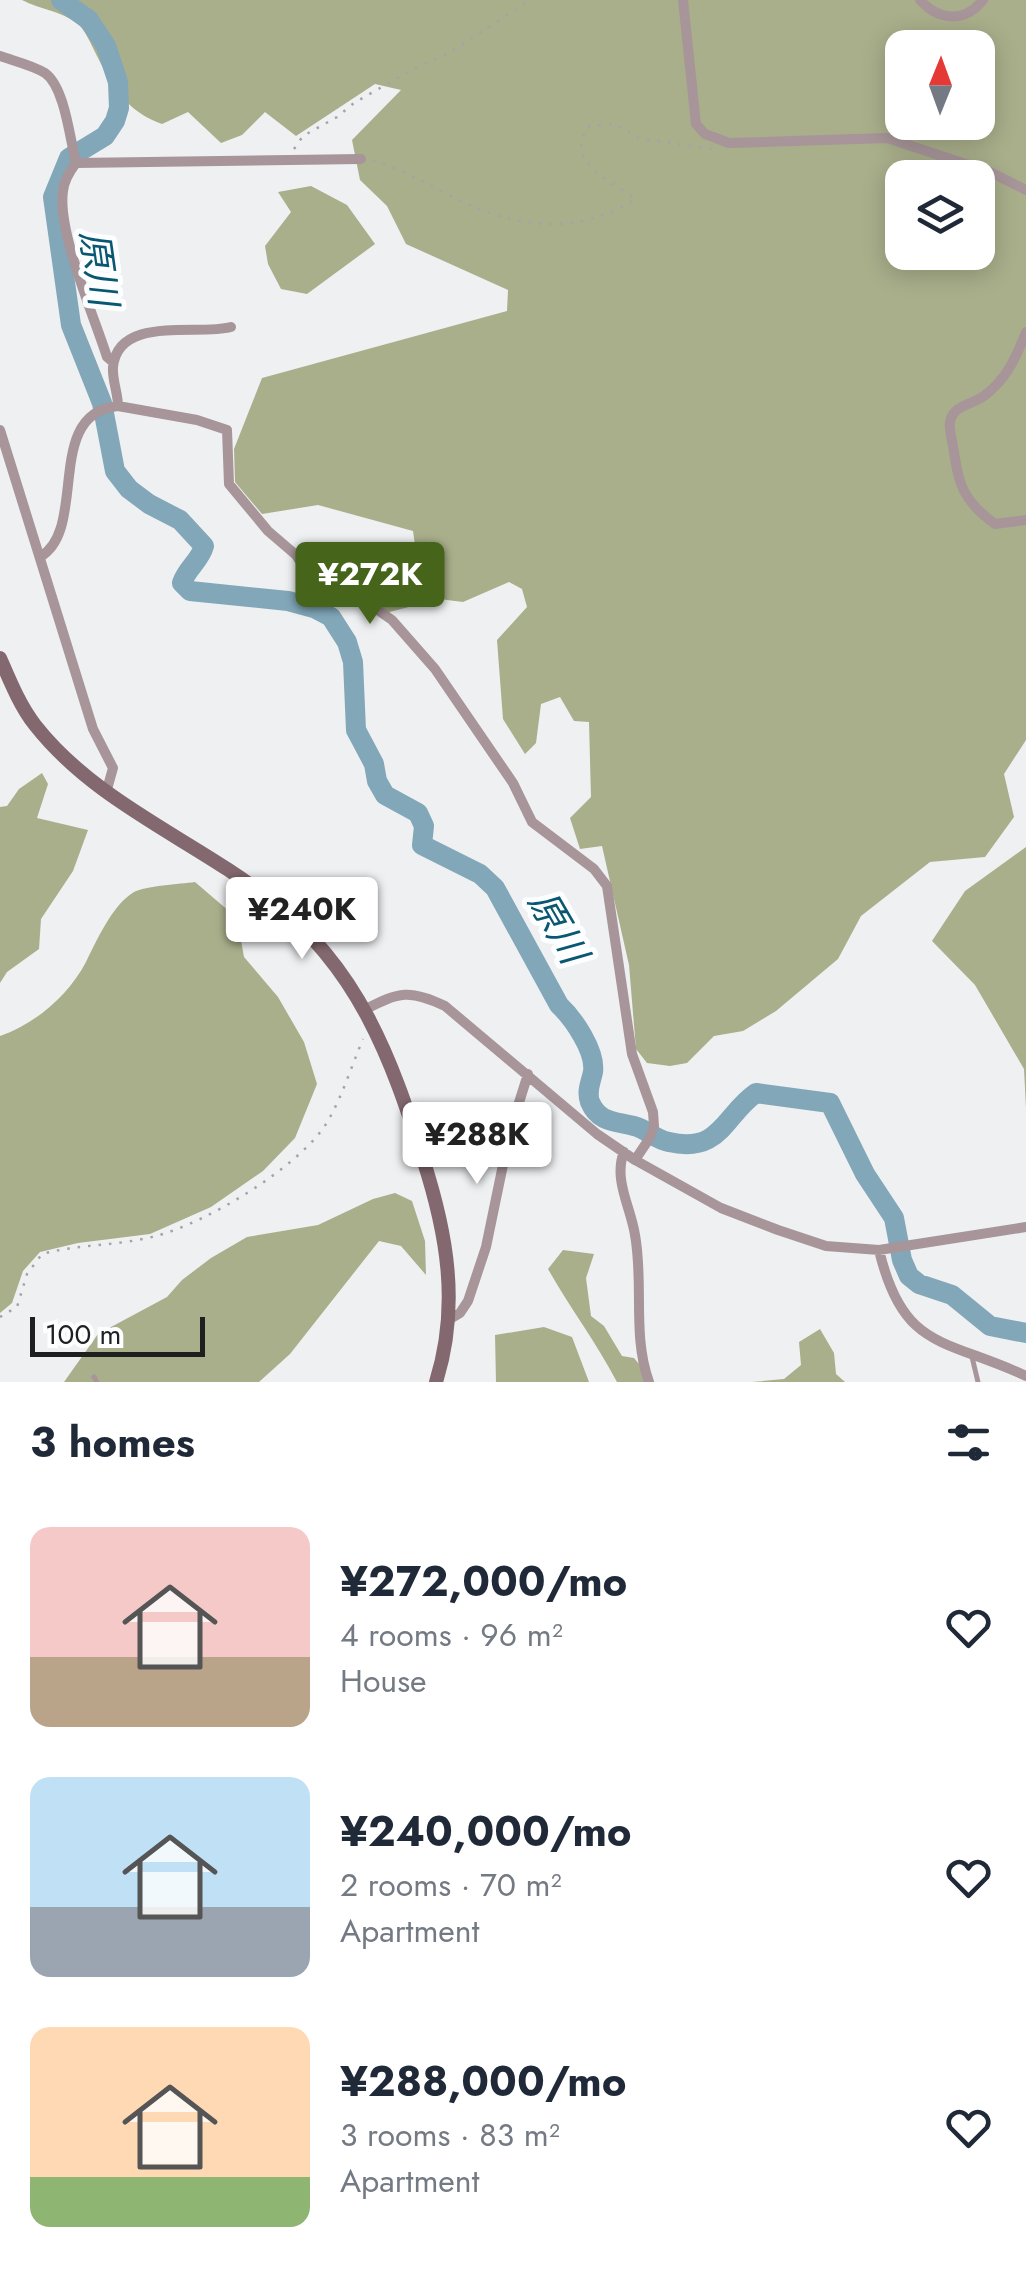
<!DOCTYPE html>
<html lang="en">
<head>
<meta charset="utf-8">
<style>
  body { margin:0; font-family:Jost,"Noto Sans JP",sans-serif; background:#f6f6f7; color:#1f2937; height:100vh; display:flex; flex-direction:column; font-size:38px; white-space:nowrap }
  * { box-sizing:border-box; margin:0 }
  p { font-size:32px; color:#747a83 }
  .icon { flex:none; width:55px; height:55px; fill:none; stroke:currentColor; stroke-width:2; stroke-linecap:round; stroke-linejoin:round }
  .map { position:relative; height:1382px; overflow:hidden }
  .details { display:flex; flex-direction:column; background:#fff; flex:1 }
  .details>* { flex:none }
  .needle { width:65px; rotate:1deg }
  .fabs { position:absolute; left:885px; top:30px; display:grid; gap:20px }
  .fabs a { display:grid; place-items:center; width:110px; height:110px; border-radius:20px; background:#fff; box-shadow:0 5px 25px #0003; font-size:50px }
  .scale { position:absolute; left:30px; bottom:25px; width:175px; box-sizing:border-box; padding-left:10px; border:5px solid #1f1f20; border-top:0; font-size:28px; line-height:35px; white-space:nowrap; color:#1f1f20; -webkit-text-stroke:8px #fdfeff; paint-order:stroke }
  .price { position:absolute; translate:-50% -85px; padding:0 22px; border-radius:10px; background:#fff; color:#222; font-size:32px; line-height:65px; filter:drop-shadow(0 2px 5px #0008) }
  .price::after { content:''; position:absolute; left:50%; top:60px; width:30px; height:22px; margin-left:-15px; background:inherit; clip-path:polygon(0 0,100% 0,50% 100%) }
  .price.current { background:#46651a; color:#fff }
  ul { padding:0; list-style:none }
  li { display:flex; align-items:center; gap:30px; height:250px; padding:0 30px }
  li span { display:grid; place-items:center; flex:none; width:280px; height:200px; border-radius:20px; color:#555 }
  li>.icon { margin-inline-start:auto }
  span .icon { width:120px; height:120px; fill:#fffc; stroke-width:1 }
  li b { font-size:42px }
  h2 { display:flex; justify-content:space-between; align-items:center; height:120px; padding:0 30px; font-size:42px }
  .map>svg:first-child { display:block }
  .forest { fill:#a9af8b; fill-rule:evenodd }
  .lines { fill:none; stroke-linecap:round; stroke-linejoin:round }
  .river { stroke:#81a7b9; stroke-width:20 }
  .path { stroke:#a4a4a6; stroke-width:2.5; stroke-dasharray:2.5 8; stroke-linecap:butt }
  .lane { stroke:#a79599; stroke-width:5 }
  .street { stroke:#a79599; stroke-width:10 }
  .secondary { stroke:#83696f; stroke-width:14 }
  .labels { text-anchor:middle; stroke-width:10; stroke-linejoin:round; paint-order:stroke }
  .water-label { font-size:38px; font-style:italic; fill:#095770; stroke:#fdfeff }
</style>
</head>
<body>
<div class="map">
<svg width="1026" height="1382" viewBox="0 0 1026 1382">
  <rect width="100%" height="100%" fill="#eff0f2"/>
  <path class="forest" d="M22,0H1026V740L1004,774L1014,817L985,857L930,862L861,916L838,959L776,1011L743,1031L714,1036L687,1063L670,1066L647,1063L636,1049L629,965L602,846L580,849L570,818L591,797L589,722L574,721L560,697L541,704L536,743L525,754L503,719L497,640L527,607L522,589L509,582L463,602L439,599L382,614L361,590L416,552L413,531L318,505L262,514L235,482L234,449L262,378L507,311L508,290L406,244L387,206L360,180L352,140L401,90L375,84L296,136L265,112L242,135L221,143L188,112L162,124C127,112 111,85 95,52C91,44 86,32 79,25C65,12 39,9 22,0ZM902,48H978V122H902ZM902,178H978V252H902Z
    M311,186L347,205L375,244L307,294L281,289L268,264L265,246L291,212L278,192Z
    M42,773L48,784L37,818L88,830L73,871L41,919L39,949L7,972L0,983V807L7,806L19,789Z
    M1026,847V1108L1024,1069L975,985L932,941L965,891Z
    M195,882L237,918L244,957L278,997L304,1042L317,1084L295,1138L263,1171L211,1207L150,1234L78,1243L40,1252L23,1271L12,1303L0,1313V1036C35,1024 68,996 86,962C96,942 112,905 134,892C145,886 180,884 195,882Z
    M395,1193L412,1201L425,1241L426,1275L401,1246L379,1241L290,1354L259,1382H64L98,1334L167,1297L182,1280L211,1258L247,1237L318,1225L373,1199Z
    M563,1250L594,1254L586,1278L591,1316L604,1326L622,1356L634,1358L654,1382H617C596,1342 570,1308 548,1269Z
    M544,1327L572,1337L589,1382H496L495,1335Z
    M820,1329L834,1353L836,1374L845,1382H752L784,1379L801,1365L799,1342Z"/>
  <g class="lines">
    <path class="river" d="M61,0L89,20L106,46L118,82L119,108L115,121L105,136L69,158L53,197L71,325L102,403L115,471L129,489L149,504L180,520L204,546C200,561 187,568 182,583L190,591L288,601L314,608L331,617L347,642L353,662L356,730L374,764L377,781L385,795L418,813L424,826L422,845L480,874L495,888L559,1005C573,1018 596,1051 593,1072C591,1082 586,1091 590,1102C599,1123 615,1121 634,1126C647,1129 656,1140 669,1142C721,1154 724,1115 756,1093L830,1103L865,1174L894,1218L902,1260L909,1276L919,1284L952,1295L990,1326L1026,1333"/>
    <path class="path" d="M294,149L303,136L337,117L354,103L415,68L447,54L530,0
      M373,161C407,170 440,192 472,206C526,230 586,232 635,199C610,179 561,161 590,126L615,124L639,138L712,149
      M0,1317L17,1307L27,1274L42,1254C79,1244 118,1246 156,1236C206,1223 298,1168 326,1124C342,1098 351,1067 363,1039"/>
    <path class="lane" d="M972,1357L978,1382
      M94,1377L97,1382"/>
    <path class="street" d="M683,0L696,124L705,134L729,143L887,138L990,172L1026,190
      M920,0C939,21 965,23 983,0
      M0,56C14,61 32,65 45,73C65,87 70,140 76,163C70,171 64,180 63,191C57,231 94,316 107,357L113,362
      M76,163L361,159
      M231,327C197,336 118,315 113,367C112,380 118,393 118,406L197,420L227,430L229,484L268,531L296,555L306,570L359,597L392,620L435,669L513,783L532,822L594,869L607,886L632,1054L653,1112L654,1126L649,1139L635,1160
      M1026,332C1017,356 1006,380 984,396C976,402 964,404 957,410C945,420 951,433 953,446C959,485 962,500 995,524L1026,520
      M0,430L93,729L113,768L106,793
      M40,557C89,529 43,413 118,406
      M366,1009C399,992 410,989 445,1006L597,1134L635,1160L721,1208L778,1230L826,1246L879,1250L1026,1227
      M624,1152C613,1179 631,1208 635,1235C644,1284 632,1335 649,1382
      M879,1250C903,1351 945,1338 1026,1376
      M450,1319L460,1313L468,1301L486,1247L510,1131L528,1074"/>
    <path class="secondary" d="M0,658C10,681 20,706 35,725C97,804 195,840 272,901C358,968 392,1059 423,1159C447,1233 460,1306 436,1382"/>
  </g>
  <g class="labels">
    <g class="water-label">
      <text transform="translate(99 268) rotate(82)" y="13">原川</text>
      <text transform="translate(558 927) rotate(60)" y="13">原川</text>
    </g>
  </g>
</svg>
<div class="fabs">
<a><svg class="needle" viewBox="-14 -14 28 28"><path d="M0-13l5 13h-10z" fill="#e53935"/><path d="M0 13l5-13h-10z" fill="#747a83"/></svg></a>
<a><svg class="icon" aria-label="layers" viewBox="0 0 24 24"><path d="M12 4l9 5-9 5-9-5zM3 14l9 5 9-5"/></svg></a>
</div>
<div class="scale">100 m</div>
<b class="price current" style="left:370px;top:627px">¥272K</b>
<b class="price" style="left:302px;top:962px">¥240K</b>
<b class="price" style="left:477px;top:1187px">¥288K</b>
</div>
<section class="details">
<h2>3 homes<svg class="icon" aria-label="filters" viewBox="0 0 24 24"><path d="M4 7h16M4 17h16"/><circle cx="9" cy="7" r="2"/><circle cx="15" cy="17" r="2"/></svg></h2>
<ul>
<li><span style="background:linear-gradient(#f6c9c9 65%,#b9a48a 0)"><svg class="icon" aria-label="home" viewBox="0 0 24 24"><path d="M3 11l9-7 9 7M6 9v11h12V9"/></svg></span><div><b>¥272,000/mo</b><p>4 rooms · 96 m²</p><p>House</p></div><svg class="icon" aria-label="heart" viewBox="0 0 24 24"><path d="M12 20l-8-8c-3-5 5-10 8-4 3-6 11-1 8 4z"/></svg></li>
<li><span style="background:linear-gradient(#bfe0f5 65%,#9aa5b1 0)"><svg class="icon" aria-label="home" viewBox="0 0 24 24"><path d="M3 11l9-7 9 7M6 9v11h12V9"/></svg></span><div><b>¥240,000/mo</b><p>2 rooms · 70 m²</p><p>Apartment</p></div><svg class="icon" aria-label="heart" viewBox="0 0 24 24"><path d="M12 20l-8-8c-3-5 5-10 8-4 3-6 11-1 8 4z"/></svg></li>
<li><span style="background:linear-gradient(#ffd9b3 75%,#8fb573 0)"><svg class="icon" aria-label="home" viewBox="0 0 24 24"><path d="M3 11l9-7 9 7M6 9v11h12V9"/></svg></span><div><b>¥288,000/mo</b><p>3 rooms · 83 m²</p><p>Apartment</p></div><svg class="icon" aria-label="heart" viewBox="0 0 24 24"><path d="M12 20l-8-8c-3-5 5-10 8-4 3-6 11-1 8 4z"/></svg></li>
</ul>
</section>
</body>
</html>
